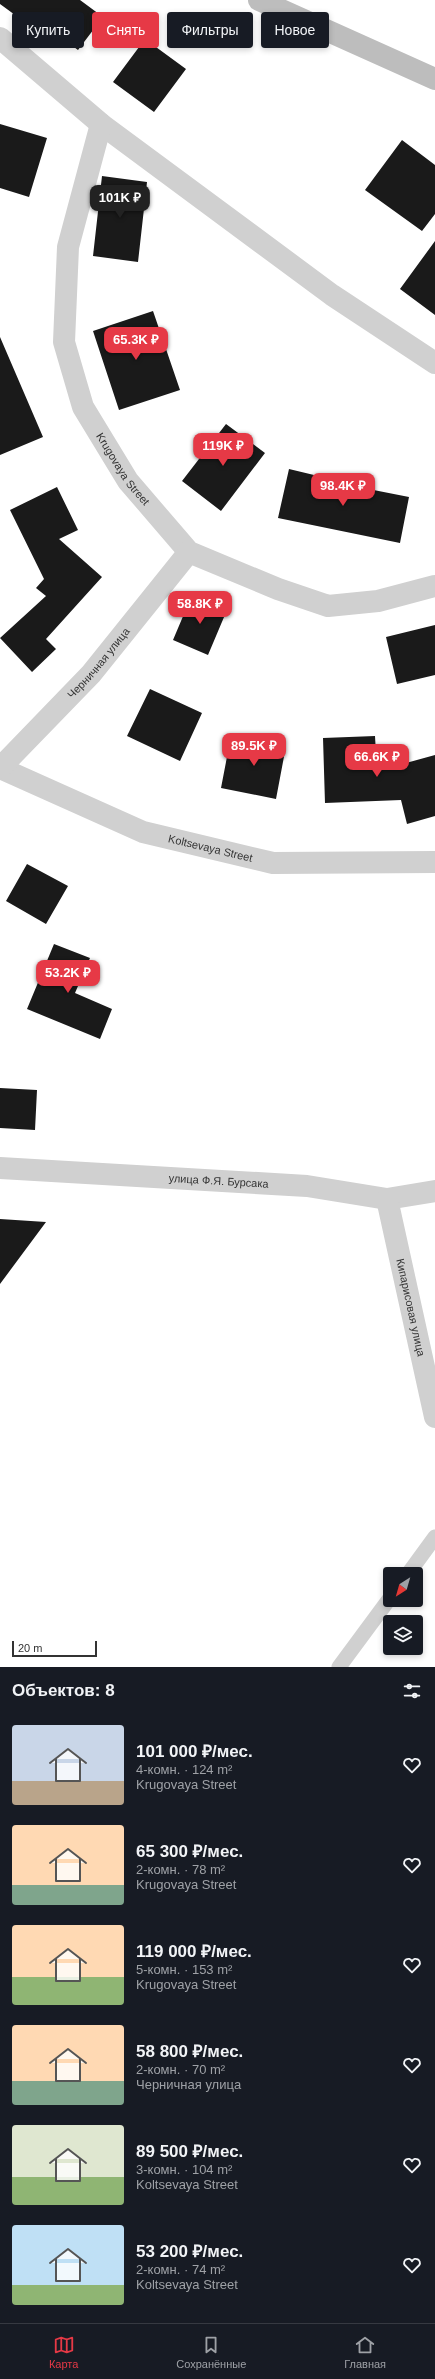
<!DOCTYPE html>
<html lang="ru">
<head>
<meta charset="utf-8">
<style>
  body { margin:0; font-family:Helvetica,sans-serif; background:#242831; color:#f1f3f6; height:100vh; display:flex; flex-direction:column; font-size:15px; white-space:nowrap }
  * { box-sizing:border-box; margin:0 }
  p { font-size:13px; color:#9ea1a6 }
  .icon { flex:none; width:22px; height:22px; fill:none; stroke:currentColor; stroke-width:2; stroke-linecap:round; stroke-linejoin:round }
  .map { position:relative; height:1667px; overflow:hidden }
  .drawer { display:flex; flex-direction:column; background:#171b24; flex:1 }
  .drawer>* { flex:none }
  .top-card { position:absolute; left:12px; top:12px; width:411px; height:36px; display:flex; gap:8px }
  .needle { width:26px; rotate:217deg }
  .controls { position:absolute; left:383px; top:1567px; display:grid; gap:8px }
  .controls a { display:grid; place-items:center; width:40px; height:40px; border-radius:4px; background:#171b24; box-shadow:0 2px 6px #0003; font-size:20px }
  .scale { position:absolute; left:12px; bottom:10px; width:85px; box-sizing:border-box; padding-left:4px; border:2px solid #333; border-top:0; font-size:11px; line-height:14px; white-space:nowrap; color:#333; -webkit-text-stroke:3px #fff; paint-order:stroke }
  .price { position:absolute; translate:-50% -34px; padding:0 9px; border-radius:8px; background:#e63946; color:#fff; font-size:13px; line-height:26px; filter:drop-shadow(0 1px 2px #0008) }
  .price::after { content:''; position:absolute; left:50%; top:24px; width:12px; height:9px; margin-left:-6px; background:inherit; clip-path:polygon(0 0,100% 0,50% 100%) }
  .price.active { background:#222; color:#fff }
  ul { padding:0; list-style:none }
  li { display:flex; align-items:center; gap:12px; height:100px; padding:0 12px }
  li span { display:grid; place-items:center; flex:none; width:112px; height:80px; border-radius:4px; color:#555 }
  li>.icon { margin-inline-start:auto }
  span .icon { width:48px; height:48px; fill:#fffc; stroke-width:1 }
  li b { font-size:17px }
  h2 { display:flex; justify-content:space-between; align-items:center; height:48px; padding:0 12px; font-size:17px }
  .tag { padding:0 14px; border-radius:4px; background:#171b24; box-shadow:0 2px 6px #0003; font-size:14px; line-height:36px }
  .tag.active { background:#e63946; color:#fff }
  .menu { display:flex; justify-content:space-around; align-items:center; height:56px; border-top:1px solid #363941; background:#171b24; font-size:11px; color:#9ea1a6 }
  .menu a { display:grid; justify-items:center; gap:2px }
  .menu .active { color:#e63946 }
  .map>svg:first-child { display:block }
  .building { fill:#1a1a1a }
  .lines { fill:none; stroke-linecap:round; stroke-linejoin:round }
  .lane { stroke:#d0d0d0; stroke-width:15 }
  .street { stroke:#d0d0d0; stroke-width:22 }
  .secondary { stroke:#bdbdbd; stroke-width:22 }
  .labels { text-anchor:middle; stroke-width:4; stroke-linejoin:round; paint-order:stroke }
  .street-label { font-size:11px; fill:#333; stroke:#fff }
</style>
</head>
<body>
<div class="map">
<svg width="435" height="1667" viewBox="0 0 435 1667">
  <rect width="100%" height="100%" fill="#fff"/>
  <path class="building" d="M0,0H80L103,17L78,50L43,24L37,31L0,4Z
    M145,39L186,69L154,112L113,82Z
    M0,124L47,138L29,197L0,188Z
    M402,140L435,165V214L422,231L365,190Z
    M102,176L147,182L138,262L93,256Z
    M435,241V315L400,289Z
    M153,311L180,390L119,410L93,331Z
    M0,337L43,437L0,455Z
    M226,424L265,453L221,511L182,481Z
    M289,469L339,481L338,483L409,497L400,543L278,518Z
    M57,487L78,530L59,539L102,577L46,639L56,649L32,672L0,638L46,596L36,588L44,579L10,510Z
    M192,595L227,610L208,655L173,640Z
    M435,625V675L397,684L386,637Z
    M150,689L202,713L180,761L127,736Z
    M231,736L286,746L276,799L221,788Z
    M375,736L377,771L435,755V816L407,824L401,800L325,803L323,738Z
    M27,864L68,886L46,924L6,901Z
    M54,944L90,958L75,993L112,1009L100,1039L27,1009Z
    M0,1088L37,1090L35,1130L0,1128Z
    M0,1219L46,1222L0,1284Z"/>
  <g class="lines">
    <path class="lane" d="M408,1574L435,1537
      M339,1667L390,1598"/>
    <g class="street">
      <path d="M0,38L101,124L332,295L435,363"/>
      <path id="s1" d="M101,124L68,247L64,342L83,407L128,481L189,552L278,589L328,606L378,601L435,586"/>
      <path id="s2" d="M0,768L143,832L273,863L435,862"/>
      <path id="s3" d="M0,768L91,674L189,552"/>
      <path id="s4" d="M0,1168L307,1186L387,1199L435,1191"/>
      <path id="s5" d="M387,1199L435,1417"/>
    </g>
    <path class="secondary" d="M259,0L435,79"/>
  </g>
  <g class="labels">
    <g class="street-label">
      <text dy="4" stroke="none"><textPath href="#s1" startOffset="364">Krugovaya Street</textPath></text>
      <text dy="4" stroke="none"><textPath href="#s3" startOffset="144">Черничная улица</textPath></text>
      <text dy="4" stroke="none"><textPath href="#s2" startOffset="226">Koltsevaya Street</textPath></text>
      <text dy="4" stroke="none"><textPath href="#s4" startOffset="219">улица Ф.Я. Бурсака</textPath></text>
      <text dy="4" stroke="none"><textPath href="#s5" startOffset="111">Кипарисовая улица</textPath></text>
    </g>
  </g>
</svg>
<div class="controls">
<a><svg class="needle" viewBox="-14 -14 28 28"><path d="M0-13l5 13h-10z" fill="#e53935"/><path d="M0 13l5-13h-10z" fill="#9ea1a6"/></svg></a>
<a><svg class="icon" aria-label="layers" viewBox="0 0 24 24"><path d="M12 4l9 5-9 5-9-5zM3 14l9 5 9-5"/></svg></a>
</div>
<div class="scale">20 m</div>
<b class="price active" style="left:120px;top:219px">101K ₽</b>
<b class="price" style="left:136px;top:361px">65.3K ₽</b>
<b class="price" style="left:223px;top:467px">119K ₽</b>
<b class="price" style="left:343px;top:507px">98.4K ₽</b>
<b class="price" style="left:200px;top:625px">58.8K ₽</b>
<b class="price" style="left:254px;top:767px">89.5K ₽</b>
<b class="price" style="left:377px;top:778px">66.6K ₽</b>
<b class="price" style="left:68px;top:994px">53.2K ₽</b>
<div class="top-card">
<a class="tag">Купить</a>
<a class="tag active">Снять</a>
<a class="tag">Фильтры</a>
<a class="tag">Новое</a>
</div>
</div>
<section class="drawer">
<h2>Объектов: 8<svg class="icon" aria-label="filters" viewBox="0 0 24 24"><path d="M4 7h16M4 17h16"/><circle cx="9" cy="7" r="2"/><circle cx="15" cy="17" r="2"/></svg></h2>
<ul>
<li><span style="background:linear-gradient(#c9d6e8 70%,#b9a48a 0)"><svg class="icon" aria-label="home" viewBox="0 0 24 24"><path d="M3 11l9-7 9 7M6 9v11h12V9"/></svg></span><div><b>101 000 ₽/мес.</b><p>4-комн. · 124 m²</p><p>Krugovaya Street</p></div><svg class="icon" aria-label="heart" viewBox="0 0 24 24"><path d="M12 20l-8-8c-3-5 5-10 8-4 3-6 11-1 8 4z"/></svg></li>
<li><span style="background:linear-gradient(#ffd9b3 75%,#7fa58c 0)"><svg class="icon" aria-label="home" viewBox="0 0 24 24"><path d="M3 11l9-7 9 7M6 9v11h12V9"/></svg></span><div><b>65 300 ₽/мес.</b><p>2-комн. · 78 m²</p><p>Krugovaya Street</p></div><svg class="icon" aria-label="heart" viewBox="0 0 24 24"><path d="M12 20l-8-8c-3-5 5-10 8-4 3-6 11-1 8 4z"/></svg></li>
<li><span style="background:linear-gradient(#ffd9b3 65%,#8fb573 0)"><svg class="icon" aria-label="home" viewBox="0 0 24 24"><path d="M3 11l9-7 9 7M6 9v11h12V9"/></svg></span><div><b>119 000 ₽/мес.</b><p>5-комн. · 153 m²</p><p>Krugovaya Street</p></div><svg class="icon" aria-label="heart" viewBox="0 0 24 24"><path d="M12 20l-8-8c-3-5 5-10 8-4 3-6 11-1 8 4z"/></svg></li>
<li><span style="background:linear-gradient(#ffd9b3 70%,#7fa58c 0)"><svg class="icon" aria-label="home" viewBox="0 0 24 24"><path d="M3 11l9-7 9 7M6 9v11h12V9"/></svg></span><div><b>58 800 ₽/мес.</b><p>2-комн. · 70 m²</p><p>Черничная улица</p></div><svg class="icon" aria-label="heart" viewBox="0 0 24 24"><path d="M12 20l-8-8c-3-5 5-10 8-4 3-6 11-1 8 4z"/></svg></li>
<li><span style="background:linear-gradient(#dfe7d0 65%,#8fb573 0)"><svg class="icon" aria-label="home" viewBox="0 0 24 24"><path d="M3 11l9-7 9 7M6 9v11h12V9"/></svg></span><div><b>89 500 ₽/мес.</b><p>3-комн. · 104 m²</p><p>Koltsevaya Street</p></div><svg class="icon" aria-label="heart" viewBox="0 0 24 24"><path d="M12 20l-8-8c-3-5 5-10 8-4 3-6 11-1 8 4z"/></svg></li>
<li><span style="background:linear-gradient(#bfe0f5 75%,#8fb573 0)"><svg class="icon" aria-label="home" viewBox="0 0 24 24"><path d="M3 11l9-7 9 7M6 9v11h12V9"/></svg></span><div><b>53 200 ₽/мес.</b><p>2-комн. · 74 m²</p><p>Koltsevaya Street</p></div><svg class="icon" aria-label="heart" viewBox="0 0 24 24"><path d="M12 20l-8-8c-3-5 5-10 8-4 3-6 11-1 8 4z"/></svg></li>
</ul>
</section>
<nav class="menu">
<a class="active"><svg class="icon" aria-label="map" viewBox="0 0 24 24"><path d="M3 6l6-2 6 2 6-2v14l-6 2-6-2-6 2zM9 4v14M15 6v14"/></svg>Карта</a>
<a><svg class="icon" aria-label="saved" viewBox="0 0 24 24"><path d="M7 4h10v16l-5-4-5 4z"/></svg>Сохранённые</a>
<a><svg class="icon" aria-label="home" viewBox="0 0 24 24"><path d="M3 11l9-7 9 7M6 9v11h12V9"/></svg>Главная</a>
</nav>
</body>
</html>
